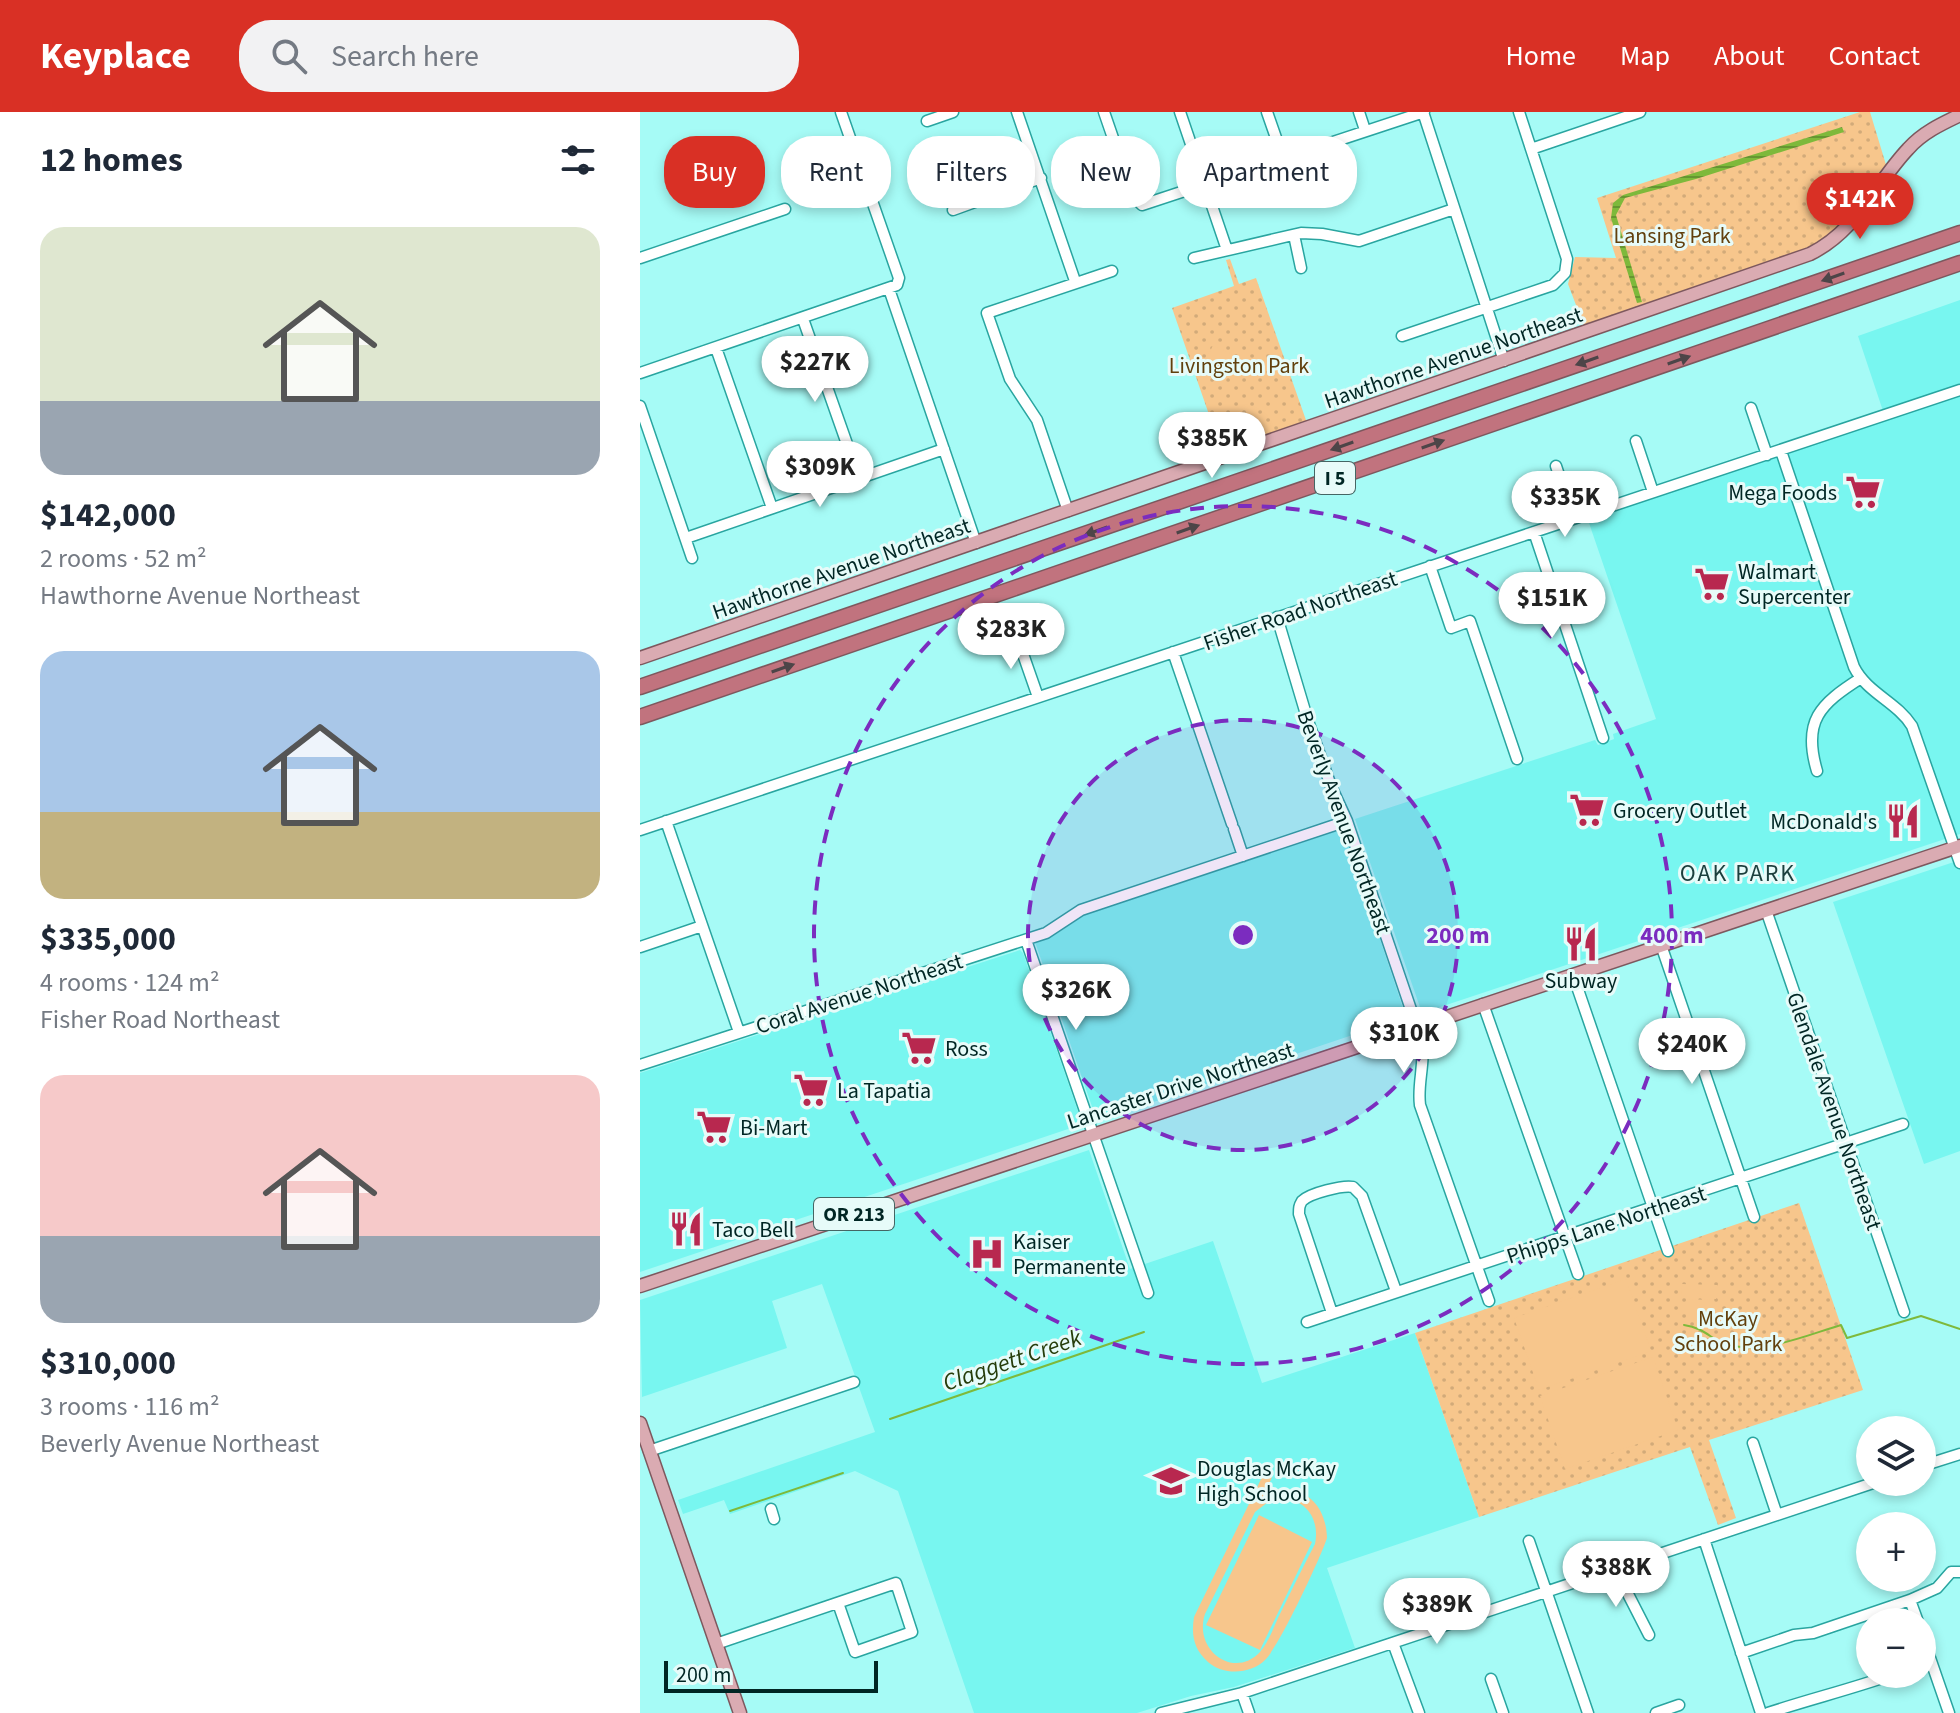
<!DOCTYPE html>
<html lang="en">
<head>
<meta charset="utf-8">
<style>
  body { margin:0; font-family:"Source Sans 3",sans-serif; background:#f2f2f3; color:#1f2937; height:100vh; display:flex; flex-direction:column; font-size:30px; white-space:nowrap }
  * { box-sizing:border-box; margin:0 }
  p { font-size:26px; color:#747a83 }
  .icon { flex:none; width:44px; height:44px; fill:none; stroke:currentColor; stroke-width:2; stroke-linecap:round; stroke-linejoin:round }
  .map { position:relative; flex:1; overflow:hidden }
  .details { display:flex; flex-direction:column; background:#fff; width:640px }
  .details>* { flex:none }
  .hud { position:absolute; left:24px; top:24px; width:760px; height:72px; display:flex; gap:16px }
  .tools { position:absolute; left:1216px; top:1304px; display:grid; gap:16px }
  .tools a { display:grid; place-items:center; width:80px; height:80px; border-radius:50%; background:#fff; box-shadow:0 4px 12px #0003; font-size:40px }
  .scale { position:absolute; left:24px; bottom:20px; width:214px; box-sizing:border-box; padding-left:8px; border:4px solid #002624; border-top:0; font-size:22px; line-height:28px; white-space:nowrap; color:#002624; -webkit-text-stroke:6px #e7fbf9; paint-order:stroke }
  .price { position:absolute; translate:-50% -68px; padding:0 18px; border-radius:28px; background:#fff; color:#222; font-size:26px; line-height:52px; filter:drop-shadow(0 2px 4px #0008) }
  .price::after { content:''; position:absolute; left:50%; top:48px; width:24px; height:18px; margin-left:-12px; background:inherit; clip-path:polygon(0 0,100% 0,50% 100%) }
  .price.active { background:#d93025; color:#fff }
  ul { padding:0; list-style:none }
  li { display:grid; align-content:center; gap:16px; height:424px; padding:0 40px }
  li span { display:grid; place-items:center; height:248px; border-radius:24px; color:#555 }
  li>.icon { margin-inline-start:auto }
  span .icon { width:144px; height:144px; fill:#fffc; stroke-width:1 }
  li b { font-size:34px }
  h2 { display:flex; justify-content:space-between; align-items:center; height:96px; padding:0 40px; font-size:34px }
  .tag { padding:0 28px; border-radius:32px; background:#fff; box-shadow:0 4px 12px #0003; font-size:28px; line-height:72px }
  .tag.active { background:#d93025; color:#fff }
  header { display:flex; align-items:center; gap:48px; box-sizing:border-box; height:112px; padding:0 40px; background:#d93025; color:#fff }
  header strong { font-size:38px }
  nav { display:flex; gap:44px; margin-inline-start:auto; font-size:28px }
  .search { width:560px; height:72px; background:#f2f2f3; display:flex; align-items:center; gap:20px; box-sizing:border-box; padding:0 28px; border-radius:32px; color:#747a83; font-size:30px }
  main { display:flex; flex:1; min-height:0 }
  .map>svg:first-child { display:block }
  .built { fill:#78f6f0 }
  .park { fill:url(#park-dots) }
  .pitch { fill:#f7c68c; fill-rule:evenodd }
  .water { fill:url(#water-rules) }
  .lines { fill:none; stroke-linecap:round; stroke-linejoin:round }
  .stream { stroke:#7eb93b; stroke-width:2 }
  .minor-casing { stroke:#29a5a0; stroke-width:13 }
  .major-casing { stroke:#7d585e; stroke-width:15 }
  .highway-casing { stroke:#7d585e; stroke-width:17 }
  .minor { stroke:#fff; stroke-width:10 }
  .major { stroke:#daabb2; stroke-width:12 }
  .highway { stroke:#c1737e; stroke-width:14 }
  .oneway { fill:#4d4548 }
  .ring { fill:none; stroke:#7b2cbf; stroke-width:4; stroke-dasharray:14 10 }
  .labels { text-anchor:middle; stroke-width:6; stroke-linejoin:round; paint-order:stroke }
  .shield { fill:#e7fbf9; stroke:#456664; stroke-width:2 }
  .shield-label { font-size:20px; font-weight:bold; fill:#002624 }
  .park-label { font-size:22px; fill:#62400d; stroke:#e7fbf9 }
  .street-label { font-size:22px; fill:#002624; stroke:#e7fbf9 }
  .poi-label { font-size:22px; fill:#002624; stroke:#e7fbf9; text-anchor:start }
  .neighbourhood-label { font-size:24px; letter-spacing:2px; fill:#1b3f3d; stroke:#e7fbf9 }
  .water-label { font-size:24px; font-style:italic; fill:#263d0b; stroke:#e7fbf9 }
  .centre { fill:#7b2cbf; stroke:#e7fbf9; stroke-width:4 }
  .ring-label { font-size:24px; text-anchor:middle; font-weight:bold; fill:#7b2cbf; stroke:#e7fbf9; stroke-width:6; stroke-linejoin:round; paint-order:stroke }
</style>
</head>
<body>
<header>
<strong>Keyplace</strong>
<div class="search"><svg class="icon" aria-label="search" viewBox="0 0 24 24"><circle cx="10" cy="10" r="6"/><path d="M15 15l6 6"/></svg>Search here</div>
<nav><a>Home</a><a>Map</a><a>About</a><a>Contact</a></nav>
</header>
<main>
<section class="details">
<h2>12 homes<svg class="icon" aria-label="filters" viewBox="0 0 24 24"><path d="M4 7h16M4 17h16"/><circle cx="9" cy="7" r="2"/><circle cx="15" cy="17" r="2"/></svg></h2>
<ul>
<li><span style="background:linear-gradient(#dfe7d0 70%,#9aa5b1 0)"><svg class="icon" aria-label="home" viewBox="0 0 24 24"><path d="M3 11l9-7 9 7M6 9v11h12V9"/></svg></span><div><b>$142,000</b><p>2 rooms · 52 m²</p><p>Hawthorne Avenue Northeast</p></div></li>
<li><span style="background:linear-gradient(#a9c7e8 65%,#c2b280 0)"><svg class="icon" aria-label="home" viewBox="0 0 24 24"><path d="M3 11l9-7 9 7M6 9v11h12V9"/></svg></span><div><b>$335,000</b><p>4 rooms · 124 m²</p><p>Fisher Road Northeast</p></div></li>
<li><span style="background:linear-gradient(#f6c9c9 65%,#9aa5b1 0)"><svg class="icon" aria-label="home" viewBox="0 0 24 24"><path d="M3 11l9-7 9 7M6 9v11h12V9"/></svg></span><div><b>$310,000</b><p>3 rooms · 116 m²</p><p>Beverly Avenue Northeast</p></div></li>
</ul>
</section>
<div class="map">
<svg width="1320" height="1601" viewBox="0 0 1320 1601">
  <defs>
    <pattern id="park-dots" width="8" height="8" patternUnits="userSpaceOnUse" patternTransform="scale(2)"><rect width="8" height="8" fill="#f7c68c"/><path d="M2 2h.1M6 6h.1" fill="none" stroke="#d2aa79" stroke-width="1.8" stroke-linecap="round"/></pattern>
    <pattern id="water-rules" width="6" height="5" patternUnits="userSpaceOnUse" patternTransform="scale(2)"><rect width="6" height="5" fill="#7eb93b"/><path d="M0 2.5h6" fill="none" stroke="#659631"/></pattern>
  </defs>
  <rect width="100%" height="100%" fill="#a6fbf6"/>
  <path class="built" d="M1320,188V273L1243,299L1218,224Z
    M1320,283V722L782,901L715,707L955,628L958,633L974,627L973,622L1016,607L948,408Z
    M703,717L766,905L457,1009L395,830L416,822L445,803Z
    M1320,748V1039L1284,1052L1193,790Z
    M380,838L383,841L441,1008L440,1013L0,1160V961Z
    M449,1038L490,1157L573,1129L622,1271L775,1221L839,1405L687,1456L715,1536L594,1575L551,1584L497,1601H334L258,1379L215,1359L90,1402L84,1388L43,1402L38,1388L235,1320L182,1172L132,1189L147,1236L2,1285L0,1188Z"/>
  <path class="park" d="M1220,0H1230L1247,56L1221,96L1188,128L1129,153L944,214L928,172L935,145L976,146L957,86Z
    M590,147L599,172L616,166L667,311L582,340L532,196L594,174L586,148Z
    M1159,1091L1223,1278L1069,1328L1096,1406L1078,1413L1050,1335L839,1405L775,1221Z"/>
  <path class="pitch" d="M573,233L608,250L600,267L578,256L573,265L561,259Z
    M986,1167L1011,1239L899,1278L874,1206Z
    M1042,1172L1077,1173L1076,1187L1041,1185Z
    M1046,1187L1071,1188V1199H1046Z
    M1013,1245L1038,1318L925,1357L900,1284Z
    M624,1361L632,1365L626,1379C661,1370 686,1390 687,1426C681,1445 639,1535 625,1548C611,1562 584,1564 568,1550C554,1537 551,1524 554,1505ZM642,1386C667,1388 680,1408 675,1432C662,1457 650,1481 638,1506C633,1517 628,1531 620,1540C594,1568 553,1538 565,1502L615,1400L632,1387Z
    M619,1403L672,1430L620,1538L566,1513Z"/>
  <path class="water" d="M1202,15L1204,20L1056,67L985,86L976,103L1002,190L997,191L971,106L973,91L983,83Z"/>
  <g class="lines">
    <path class="stream" d="M1044,1213C1067,1216 1072,1230 1089,1233C1125,1242 1167,1223 1201,1213L1207,1226L1281,1204L1320,1217
      M250,1307L504,1220
      M90,1399L203,1361"/>
    <g class="minor-casing">
      <path id="minor" d="M377,0L435,169
        M464,0L493,84L502,93L784,0
        M540,0L587,138
        M627,0L643,46
        M719,0L725,18
        M783,0L864,249
        M287,9L313,0
        M891,37L1000,0
        M313,98L401,66
        M654,123L661,156
        M0,146L145,97
        M554,146L661,121L682,122L719,129L814,97
        M249,177L336,431
        M163,207L219,366
        M762,224L913,173L925,161L927,147L879,0
        M76,236L132,396
        M0,261L257,173L259,166L201,0
        M0,294L52,446
        M1111,296L1127,343
        M996,329L1013,380
        M1141,339L1214,555C1227,581 1257,590 1272,614L1320,751
        M916,354L933,406
        M428,399L397,308L370,267L347,201L472,159
        M894,420L963,626
        M46,426L304,337
        M790,454L811,516L830,509L877,647
        M637,505L668,609L691,674L707,709L781,927C786,950 777,971 780,993L849,1189
        M376,522L398,585
        M533,540L592,712
        M1177,659C1162,609 1180,592 1221,566
        M26,709L99,920
        M594,717L603,744
        M0,718L1320,278
        M1126,798L1264,1200
        M386,828L508,1181
        M1021,833L1114,1105
        M0,835L62,814
        M933,863L1028,1139
        M843,892L938,1162
        M0,953L406,821L441,798L707,709
        M692,1201L659,1102C659,1096 659,1094 662,1089C670,1081 703,1073 713,1075L722,1084L756,1179
        M667,1210L1263,1012
        M1113,1331L1137,1403
        M9,1339L214,1270
        M1282,1354L1320,1342
        M131,1397L134,1407
        M1064,1427L1121,1601
        M889,1429L948,1601
        M978,1456L988,1482L1009,1523
        M1270,1488L1278,1510
        M1282,1523L1309,1601
        M753,1531L779,1601
        M76,1532L256,1471L272,1520L215,1540L198,1491
        M1101,1541L1154,1523L1173,1521L1270,1488L1297,1476L1311,1460H1320
        M851,1567L863,1601
        M602,1581L609,1601
        M521,1601L602,1581L1236,1370
        M1016,1601L1039,1593
        M1128,1601C1170,1587 1212,1577 1254,1562"/>
    </g>
    <g class="major-casing">
      <path id="major" d="M0,546L1170,142C1218,118 1234,73 1268,37C1282,21 1301,12 1320,3
        M0,1174L1320,734
        M0,1311L100,1601"/>
    </g>
    <g class="highway-casing">
      <path id="highway" d="M0,575L1320,121
        M0,605L1320,151"/>
    </g>
    <use href="#minor" class="minor"/>
    <use href="#major" class="major"/>
    <use href="#highway" class="highway"/>
  </g>
  <defs><path id="oneway-solid" d="M-6-.8H1V-3.2L6.5 0L1 3.2V.8H-6Z" transform="scale(2)"/></defs>
  <g class="oneway">
    <use href="#oneway-solid" transform="translate(1193 165) rotate(161)"/>
    <use href="#oneway-solid" transform="translate(1039 248) rotate(-19)"/>
    <use href="#oneway-solid" transform="translate(947 249) rotate(161)"/>
    <use href="#oneway-solid" transform="translate(793 332) rotate(-19)"/>
    <use href="#oneway-solid" transform="translate(702 334) rotate(161)"/>
    <use href="#oneway-solid" transform="translate(548 417) rotate(-19)"/>
    <use href="#oneway-solid" transform="translate(456 419) rotate(161)"/>
    <use href="#oneway-solid" transform="translate(143 556) rotate(-19)"/>
  </g>
  <circle cx="603" cy="823" r="215" fill="#7b2cbf" fill-opacity=".12"/>
  <g class="ring">
    <circle cx="603" cy="823" r="215"/>
    <circle cx="603" cy="823" r="429"/>
  </g>
  <defs>
    <g id="supermarket-bare" transform="scale(2.76)"><path d="M-6-5.5h2.5l.6 2H6L4.5 2H-2.5L-4.4-4H-6ZM-1.5 3.2a1.3 1.3 0 1 0 .1 0ZM3 3.2a1.3 1.3 0 1 0 .1 0Z" fill="#b8284f" stroke="#e7fbf9" stroke-width="2.5" paint-order="stroke"/></g>
    <g id="restaurant-bare" transform="scale(2.76)"><path d="M-5-6h1v4h1v-4h1v4h1v-4h1v5L-1.5 .5V6h-2V.5L-5-1ZM5-6V6H3V1.5H1.5Q1.5-4 5-6Z" fill="#b8284f" stroke="#e7fbf9" stroke-width="2.5" paint-order="stroke"/></g>
    <g id="hospital-bare" transform="scale(2.76)"><path d="M-5-5h3v3.5h4V-5h3V5h-3V1.5h-4V5h-3Z" fill="#b8284f" stroke="#e7fbf9" stroke-width="2.5" paint-order="stroke"/></g>
    <g id="school-bare" transform="scale(2.76)"><path d="M0-5L7-2L0 1L-7-2ZM-4 1L0 2.5L4 1V4Q0 6-4 4Z" fill="#b8284f" stroke="#e7fbf9" stroke-width="2.5" paint-order="stroke"/></g>
  </defs>
  <g fill-rule="evenodd">
    <use href="#supermarket-bare" x="1223" y="380"/>
    <use href="#supermarket-bare" x="1072" y="472"/>
    <use href="#supermarket-bare" x="947" y="698"/>
    <use href="#restaurant-bare" x="1263" y="709"/>
    <use href="#restaurant-bare" x="941" y="832"/>
    <use href="#supermarket-bare" x="279" y="936"/>
    <use href="#supermarket-bare" x="171" y="978"/>
    <use href="#supermarket-bare" x="74" y="1015"/>
    <use href="#restaurant-bare" x="46" y="1117"/>
    <use href="#hospital-bare" x="347" y="1142"/>
    <use href="#school-bare" x="531" y="1369"/>
  </g>
  <g class="labels">
    <g class="shield">
      <rect x="675" y="350" width="40" height="32" rx="6"/>
      <rect x="174" y="1086" width="80" height="32" rx="6"/>
    </g>
    <g class="shield-label">
      <text x="695" y="373">I 5</text>
      <text x="214" y="1109">OR 213</text>
    </g>
    <g class="park-label">
      <text x="1032" y="131">Lansing Park</text>
      <text x="599" y="261">Livingston Park</text>
      <text x="1088" y="1214">McKay<tspan x="1088" dy="25">School Park</tspan></text>
    </g>
    <g class="street-label">
      <text transform="translate(813 245) rotate(-19)" y="8">Hawthorne Avenue Northeast</text>
      <text transform="translate(201 456) rotate(-19)" y="8">Hawthorne Avenue Northeast</text>
      <text transform="translate(660 498) rotate(-19)" y="8">Fisher Road Northeast</text>
      <text transform="translate(705 710) rotate(70)" y="8">Beverly Avenue Northeast</text>
      <text transform="translate(219 881) rotate(-18)" y="8">Coral Avenue Northeast</text>
      <text transform="translate(540 973) rotate(-18)" y="8">Lancaster Drive Northeast</text>
      <text transform="translate(1195 999) rotate(71)" y="8">Glendale Avenue Northeast</text>
      <text transform="translate(966 1112) rotate(-18)" y="8">Phipps Lane Northeast</text>
    </g>
    <g class="poi-label">
      <text x="1197" y="388" text-anchor="end">Mega Foods</text>
      <text x="1098" y="467">Walmart<tspan x="1098" dy="25">Supercenter</tspan></text>
      <text x="973" y="706">Grocery Outlet</text>
      <text x="1237" y="717" text-anchor="end">McDonald's</text>
      <text x="941" y="876" text-anchor="middle">Subway</text>
      <text x="305" y="944">Ross</text>
      <text x="197" y="986">La Tapatia</text>
      <text x="100" y="1023">Bi-Mart</text>
      <text x="72" y="1125">Taco Bell</text>
      <text x="373" y="1137">Kaiser<tspan x="373" dy="25">Permanente</tspan></text>
      <text x="557" y="1364">Douglas McKay<tspan x="557" dy="25">High School</tspan></text>
    </g>
    <g class="neighbourhood-label">
      <text x="1098" y="769">OAK PARK</text>
    </g>
    <g class="water-label">
      <text transform="translate(372 1248) rotate(-19)" y="8">Claggett Creek</text>
    </g>
  </g>
  <circle cx="603" cy="823" r="12" class="centre"/>
  <g class="ring-label">
    <text x="818" y="831">200 m</text>
    <text x="1032" y="831">400 m</text>
  </g>
</svg>
<div class="tools">
<a><svg class="icon" aria-label="layers" viewBox="0 0 24 24"><path d="M12 4l9 5-9 5-9-5zM3 14l9 5 9-5"/></svg></a>
<a>+</a>
<a>−</a>
</div>
<div class="scale">200 m</div>
<b class="price active" style="left:1220px;top:129px">$142K</b>
<b class="price" style="left:175px;top:292px">$227K</b>
<b class="price" style="left:572px;top:368px">$385K</b>
<b class="price" style="left:180px;top:397px">$309K</b>
<b class="price" style="left:925px;top:427px">$335K</b>
<b class="price" style="left:912px;top:528px">$151K</b>
<b class="price" style="left:371px;top:559px">$283K</b>
<b class="price" style="left:436px;top:920px">$326K</b>
<b class="price" style="left:764px;top:963px">$310K</b>
<b class="price" style="left:1052px;top:974px">$240K</b>
<b class="price" style="left:976px;top:1497px">$388K</b>
<b class="price" style="left:797px;top:1534px">$389K</b>
<div class="hud">
<a class="tag active">Buy</a>
<a class="tag">Rent</a>
<a class="tag">Filters</a>
<a class="tag">New</a>
<a class="tag">Apartment</a>
</div>
</div>
</main>
</body>
</html>
